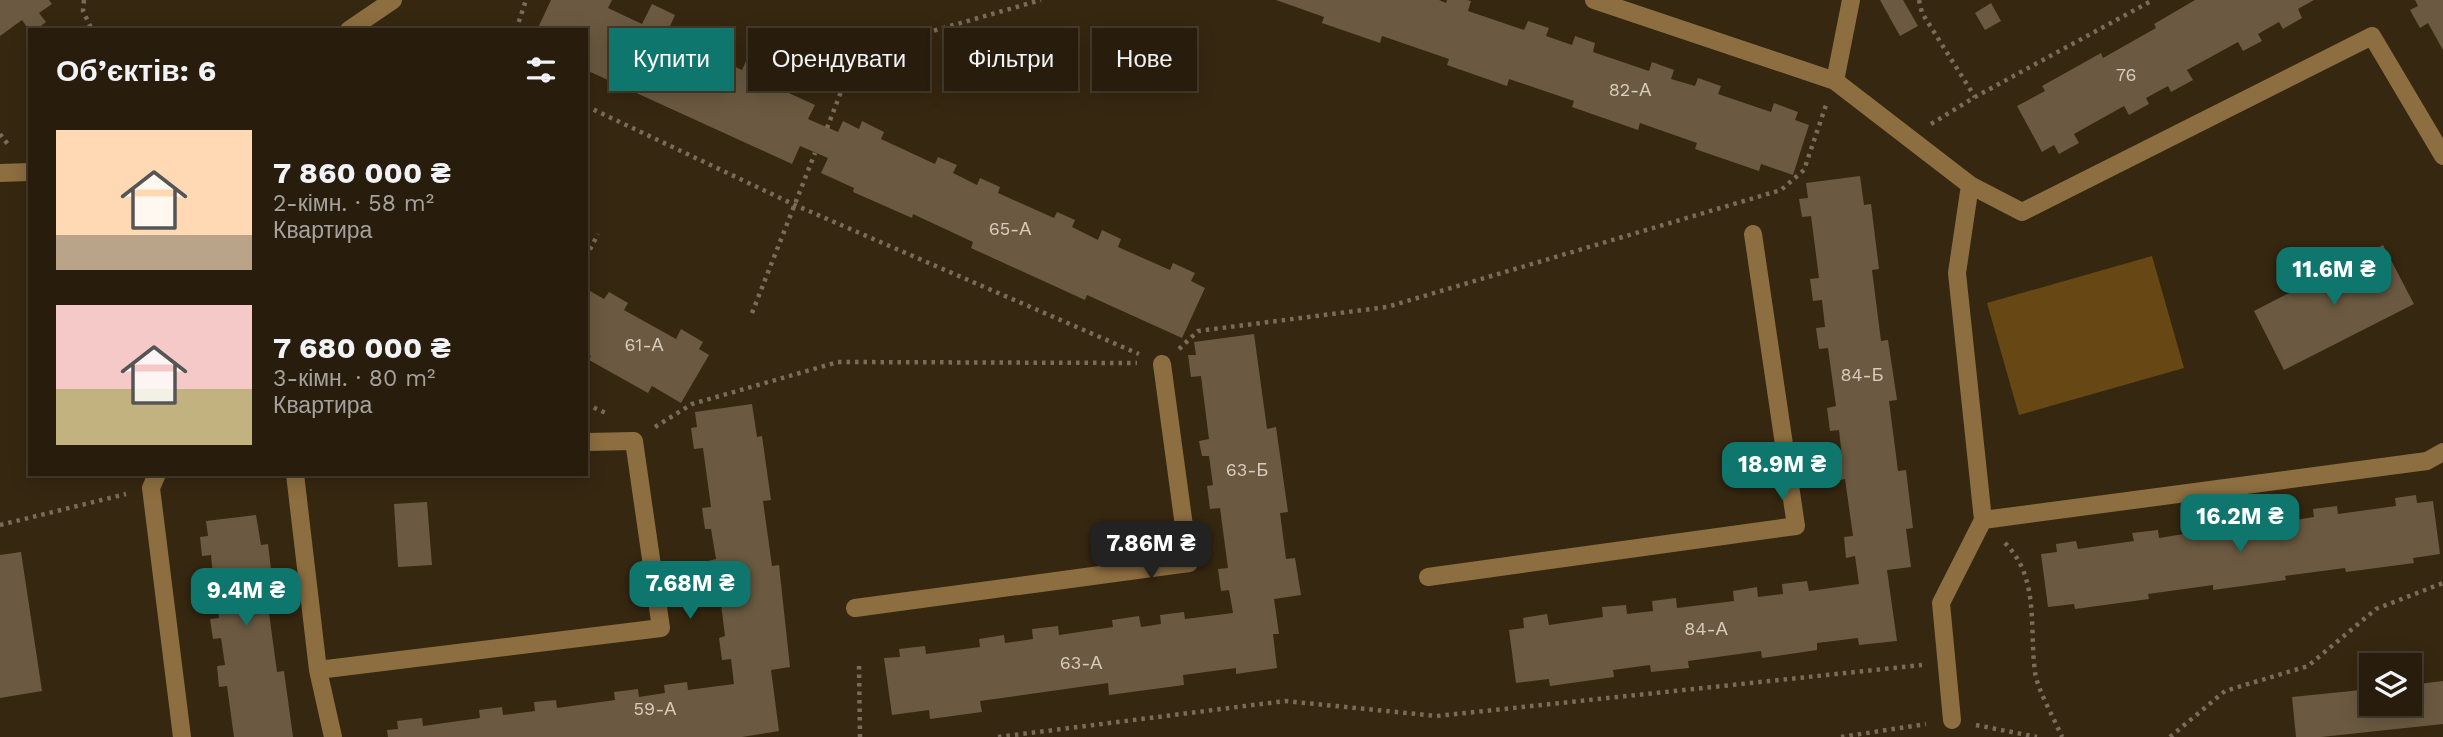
<!DOCTYPE html>
<html lang="uk">
<head>
<meta charset="utf-8">
<style>
  body { margin:0; font-family:"Work Sans",sans-serif; background:#302615; color:#f1f3f6; height:100vh; display:flex; flex-direction:column; font-size:26px; white-space:nowrap }
  * { box-sizing:border-box; margin:0 }
  p { font-size:23px; color:#a5a29d }
  .icon { flex:none; width:38px; height:38px; fill:none; stroke:currentColor; stroke-width:2; stroke-linecap:round; stroke-linejoin:round }
  .map { position:relative; flex:1; overflow:hidden }
  .panel { position:absolute; left:28px; top:28px; width:560px; height:448px; display:flex; flex-direction:column; background:#281d0c; border-radius:0px; box-shadow:0 4px 18px #0003,0 0 0 2px #443b2d }
  .panel>* { flex:none }
  .top-card { position:absolute; left:609px; top:28px; width:665px; height:63px; display:flex; gap:14px }
  .fabs { position:absolute; left:2359px; top:653px; display:grid; gap:14px }
  .fabs a { display:grid; place-items:center; width:63px; height:63px; border-radius:0px; background:#281d0c; box-shadow:0 4px 18px #0003,0 0 0 2px #443b2d; font-size:35px }
  .price { position:absolute; translate:-50% -60px; padding:0 16px; border-radius:14px; background:#0f766e; color:#fff; font-size:23px; line-height:46px; filter:drop-shadow(0 2px 4px #0008) }
  .price::after { content:''; position:absolute; left:50%; top:42px; width:21px; height:16px; margin-left:-10px; background:inherit; clip-path:polygon(0 0,100% 0,50% 100%) }
  .price.selected { background:#222; color:#fff }
  ul { padding:0; list-style:none }
  li { display:flex; align-items:center; gap:21px; height:175px; padding:0 28px }
  li span { display:grid; place-items:center; flex:none; width:196px; height:140px; border-radius:0px; color:#555 }
  li>.icon { margin-inline-start:auto }
  span .icon { width:84px; height:84px; fill:#fffc; stroke-width:1 }
  li b { font-size:30px }
  h2 { display:flex; justify-content:space-between; align-items:center; height:84px; padding:0 28px; font-size:30px }
  .chip { padding:0 24px; border-radius:0px; background:#281d0c; box-shadow:0 4px 18px #0003,0 0 0 2px #443b2d; font-size:24px; line-height:63px }
  .chip.selected { background:#0f766e; color:#fff }
  .map>svg:first-child { display:block }
  .green { fill:#674814 }
  .building { fill:#6b5a41 }
  .lines { fill:none; stroke-linecap:round; stroke-linejoin:round }
  .path { stroke:#7a6c59; stroke-width:4.5; stroke-dasharray:3.5 5; stroke-linecap:butt }
  .minor { stroke:#8d6e40; stroke-width:18 }
  .labels { text-anchor:middle; stroke-width:7; stroke-linejoin:round; paint-order:stroke }
  .number-label { font-size:18px; fill:#d8cdbc }
</style>
</head>
<body>
<div class="map">
<svg width="2443" height="737" viewBox="0 0 2443 737">
  <rect width="100%" height="100%" fill="#362710"/>
  <path class="green" d="M2152,256L2184,368L2019,415L1987,303Z"/>
  <path class="building" d="M0,0H49L52,4L39,13L46,22L36,30H29L22,20L0,36Z
    M551,0H612L608,8L642,24L652,4L675,15L666,35L742,70L751,50L777,61L767,83L815,105L808,119L838,132L843,121L859,129L862,121L884,132L881,139L935,164L938,157L957,165L953,173L977,185L980,178L1000,187L998,193L1054,218L1057,212L1075,220L1072,227L1098,240L1102,230L1121,239L1118,247L1170,270L1173,263L1195,273L1191,281L1205,288L1182,338L1087,295L1085,300L971,248L973,242L913,214L912,218L853,192L854,188L821,173L828,158L800,146L792,164L586,70V30H537Z
    M1276,0H1439L1446,3L1447,0H1467L1471,1L1468,11L1524,30L1528,21L1549,28L1546,36L1572,45L1575,36L1595,43L1593,52L1649,71L1652,62L1674,70L1671,79L1695,86L1698,78L1721,86L1718,94L1771,112L1774,103L1798,112L1795,120L1809,125L1793,175L1761,164L1759,171L1695,149L1697,143L1640,123L1638,130L1572,107L1574,101L1509,79L1507,86L1447,65L1449,59L1382,36L1380,43L1322,23L1324,17Z
    M1880,0H1903L1918,26L1900,36Z
    M2195,0H2314L2298,9L2302,18L2283,29L2279,22L2258,34L2262,41L2243,51L2238,42L2187,70L2193,80L2171,92L2168,86L2146,98L2149,104L2129,115L2124,106L2074,134L2079,143L2059,154L2054,145L2042,152L2017,106L2045,91L2042,86L2101,53L2103,58L2156,28L2154,24Z
    M2415,0H2443V50L2428,23L2420,28L2410,10L2418,6Z
    M1991,3L2001,21L1985,30L1975,13Z
    M1860,176L1864,205L1871,204L1879,269L1872,270L1881,341L1888,340L1897,400L1889,401L1898,471L1906,470L1913,528L1906,529L1911,567L1887,570L1897,641L1859,645L1858,638L1817,643V650L1762,658L1761,651L1688,661L1689,668L1651,672L1650,665L1613,670L1614,677L1550,686L1549,679L1516,683L1509,630L1524,628L1523,618L1547,614L1549,625L1603,617L1602,607L1626,605L1627,614L1653,611L1652,601L1676,598L1677,608L1734,601L1733,591L1757,587L1758,597L1783,594L1782,584L1807,581L1809,591L1859,584L1855,556L1846,558L1844,537L1853,536L1845,479L1836,481L1834,459L1842,457L1839,430L1830,431L1827,408L1836,406L1828,348L1819,349L1816,328L1825,327L1822,300L1813,301L1810,279L1819,278L1811,216L1802,217L1799,199L1808,198L1806,183Z
    M2383,245L2414,304L2284,370L2254,311Z
    M590,291L604,299L609,292L628,303L624,310L676,339L681,329L703,342L699,349L709,355L681,403L652,386L648,393L589,360L591,356L586,353V297Z
    M1254,334L1267,429L1276,427L1288,512L1280,513L1286,559L1295,558L1301,595L1274,599L1279,634H1273L1277,668L1236,674V668L1183,675L1184,685L1109,695L1108,683L980,701L982,712L930,719L929,710L892,715L884,658L900,657L899,649L925,646L926,654L980,647L979,639L1004,635L1005,643L1033,639L1032,629L1058,626L1059,635L1113,627L1112,620L1139,616L1141,627L1161,624L1160,615L1184,612L1185,619L1233,613L1229,590L1221,591L1218,569L1228,568L1220,508L1210,509L1207,486L1213,485L1209,456H1202L1199,441L1209,439L1201,376L1191,377L1188,355H1196L1194,342Z
    M752,404L757,437L762,436L771,500L763,501L772,566L779,565L790,667L771,670L779,731L742,737H388L387,730L398,729L397,721L422,718L423,726L480,718L479,710L502,707L503,715L535,711L534,702L556,700L557,708L615,700L614,692L638,689L639,697L665,693L664,685L687,682L688,690L734,684L731,659L722,660L719,638L725,636L718,580L710,581L708,561L716,559L711,529H705L702,508L711,507L703,448L694,449L691,428L697,427L695,412Z
    M2416,495L2417,503L2433,501L2440,554L2413,558L2414,563L2346,572L2345,568L2285,576L2286,580L2213,590V585L2148,594L2149,599L2075,609L2074,604L2048,607L2041,554L2057,552L2056,544L2076,541L2078,549L2134,541L2132,533L2158,530L2159,538L2184,534L2183,526L2206,523L2207,532L2238,528L2267,523L2265,515L2288,512L2289,521L2314,517L2313,509L2337,506L2338,514L2396,506L2395,498Z
    M427,502L432,565L398,567L394,504Z
    M256,515L261,545L268,544L276,612L269,613L277,672L284,671L293,737H234L227,686L219,687L217,666L225,665L221,638L213,639L210,619L219,618L216,597L207,598L205,579L213,577L211,555L202,556L200,537L208,536L206,521Z
    M21,552L42,691L0,698V555Z
    M2443,681V724L2321,737H2296L2292,697L2371,689V704H2410V685Z"/>
  <g class="lines">
    <path class="path" d="M84,0L83,11L92,30
      M1919,0L1922,13L1975,97
      M516,30L526,0
      M586,106L795,205L1139,354
      M1931,124L1975,97L2153,0
      M827,128L856,53L1041,0
      M0,134L10,147
      M586,257L598,234
      M752,313L815,153
      M1179,349L1198,331L1387,307L1781,190L1804,170L1826,105
      M586,404L608,414
      M655,427L692,404L838,362L1137,363
      M0,525L126,494
      M2005,543C2040,578 2029,627 2035,672C2037,689 2055,720 2062,737
      M859,666L860,737
      M1976,725L2037,737
      M998,737L1285,701L1437,716L1922,665
      M1841,737L1926,724
      M2170,737L2225,691L2308,666L2376,609L2443,583"/>
    <path class="minor" d="M1594,0L1835,81
      M1851,0L1835,81L1970,185L2022,212L2372,36L2443,156
      M349,30L393,0
      M0,173L30,172
      M157,474L151,488L182,737
      M295,474L318,670L333,737
      M1983,520L2427,461L2443,452
      M1428,577L1796,526L1753,234
      M855,608L1189,563L1162,364
      M318,670L661,628L634,441L586,442
      M1952,720L1941,603L1983,520L1957,273L1970,185"/>
  </g>
  <g class="labels">
    <g class="number-label">
      <text x="2126" y="81">76</text>
      <text x="1630" y="96">82-А</text>
      <text x="1010" y="235">65-А</text>
      <text x="644" y="351">61-А</text>
      <text x="1862" y="381">84-Б</text>
      <text x="1247" y="476">63-Б</text>
      <text x="1706" y="635">84-А</text>
      <text x="1081" y="669">63-А</text>
      <text x="655" y="715">59-А</text>
    </g>
  </g>
</svg>
<div class="fabs">
<a><svg class="icon" aria-label="layers" viewBox="0 0 24 24"><path d="M12 4l9 5-9 5-9-5zM3 14l9 5 9-5"/></svg></a>
</div>
<b class="price" style="left:2334px;top:307px">11.6M ₴</b>
<b class="price" style="left:1782px;top:502px">18.9M ₴</b>
<b class="price" style="left:2240px;top:554px">16.2M ₴</b>
<b class="price selected" style="left:1151px;top:581px">7.86M ₴</b>
<b class="price" style="left:690px;top:621px">7.68M ₴</b>
<b class="price" style="left:246px;top:628px">9.4M ₴</b>
<div class="top-card">
<a class="chip selected">Купити</a>
<a class="chip">Орендувати</a>
<a class="chip">Фільтри</a>
<a class="chip">Нове</a>
</div>
<section class="panel">
<h2>Об’єктів: 6<svg class="icon" aria-label="filters" viewBox="0 0 24 24"><path d="M4 7h16M4 17h16"/><circle cx="9" cy="7" r="2"/><circle cx="15" cy="17" r="2"/></svg></h2>
<ul>
<li><span style="background:linear-gradient(#ffd9b3 75%,#b9a48a 0)"><svg class="icon" aria-label="home" viewBox="0 0 24 24"><path d="M3 11l9-7 9 7M6 9v11h12V9"/></svg></span><div><b>7 860 000 ₴</b><p>2-кімн. · 58 m²</p><p>Квартира</p></div></li>
<li><span style="background:linear-gradient(#f6c9c9 60%,#c2b280 0)"><svg class="icon" aria-label="home" viewBox="0 0 24 24"><path d="M3 11l9-7 9 7M6 9v11h12V9"/></svg></span><div><b>7 680 000 ₴</b><p>3-кімн. · 80 m²</p><p>Квартира</p></div></li>
</ul>
</section>
</div>
</body>
</html>
